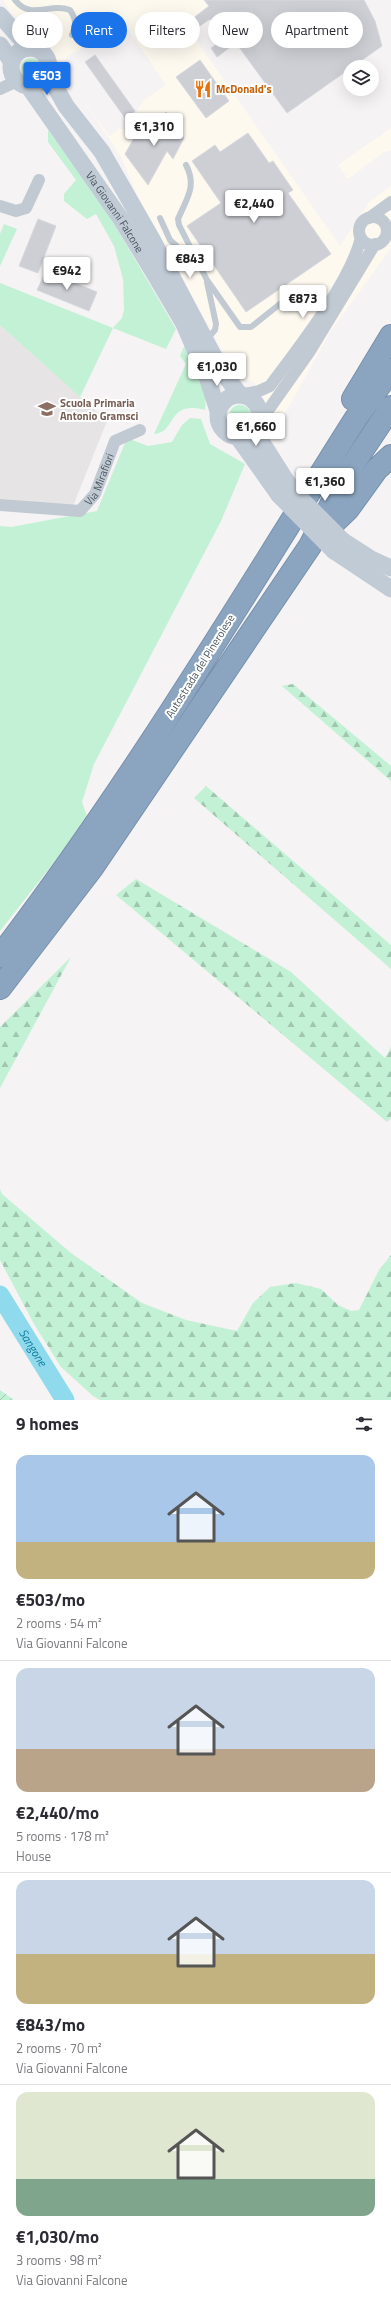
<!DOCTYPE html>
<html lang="en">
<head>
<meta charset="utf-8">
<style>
  body { margin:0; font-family:"Titillium Web",sans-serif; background:#f7f7f7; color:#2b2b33; height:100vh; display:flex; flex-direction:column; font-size:15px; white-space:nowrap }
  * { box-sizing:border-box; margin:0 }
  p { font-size:13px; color:#7c7c81 }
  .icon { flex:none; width:22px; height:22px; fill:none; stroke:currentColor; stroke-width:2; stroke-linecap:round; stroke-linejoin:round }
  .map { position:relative; height:1400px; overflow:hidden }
  .panel { display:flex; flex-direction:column; background:#fff; flex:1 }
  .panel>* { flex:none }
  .banner { position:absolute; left:12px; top:12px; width:367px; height:36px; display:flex; gap:8px }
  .tools { position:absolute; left:343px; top:60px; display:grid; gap:8px }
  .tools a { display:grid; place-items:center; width:36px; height:36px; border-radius:50%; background:#fff; box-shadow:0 4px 16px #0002; font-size:20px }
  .price { position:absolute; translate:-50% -34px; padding:0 9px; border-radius:4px; background:#fff; color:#222; font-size:13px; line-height:26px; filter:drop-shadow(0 1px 2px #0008) }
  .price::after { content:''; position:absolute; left:50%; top:24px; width:12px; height:9px; margin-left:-6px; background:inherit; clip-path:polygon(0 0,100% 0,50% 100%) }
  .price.active { background:#1a73e8; color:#fff }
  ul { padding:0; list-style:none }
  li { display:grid; align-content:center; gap:8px; height:212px; padding:0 16px }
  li+li { border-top:1px solid #e1e1e2 }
  li span { display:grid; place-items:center; height:124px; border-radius:12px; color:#555 }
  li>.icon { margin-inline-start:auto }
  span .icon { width:72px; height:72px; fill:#fffc; stroke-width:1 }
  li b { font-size:17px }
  h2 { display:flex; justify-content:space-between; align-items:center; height:48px; padding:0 16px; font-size:17px }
  .tag { padding:0 14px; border-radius:18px; background:#fff; box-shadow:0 4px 16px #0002; font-size:14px; line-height:36px }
  .tag.active { background:#1a73e8; color:#fff }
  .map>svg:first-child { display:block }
  .commercial { fill:#fdf9ef; fill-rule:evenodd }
  .education { fill:#e6e4e5 }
  .green { fill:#c3f1d5 }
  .forest { fill:url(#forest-firs) }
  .garden { fill:url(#garden-furrows) }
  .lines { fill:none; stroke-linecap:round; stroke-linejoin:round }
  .river { stroke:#90daee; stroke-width:19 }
  .building { fill:#cdcfd5; stroke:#d7d9de }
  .highway-casing { stroke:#7690ad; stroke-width:24 }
  .lane { stroke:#c1cad2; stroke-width:6 }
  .street { stroke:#c1cad2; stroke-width:12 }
  .secondary { stroke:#c1cbd6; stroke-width:17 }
  .highway { stroke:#8ba5c1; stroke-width:22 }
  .secondary-bridge { stroke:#c1cbd6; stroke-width:17 }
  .labels { text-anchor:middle; stroke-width:4; stroke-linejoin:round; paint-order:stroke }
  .food-label { font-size:11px; font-weight:bold; fill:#c56008; stroke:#fff; text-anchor:start }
  .street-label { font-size:11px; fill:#4a5661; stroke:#fff }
  .education-label { font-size:11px; font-weight:bold; fill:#785e54; stroke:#fff; text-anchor:start }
  .water-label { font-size:12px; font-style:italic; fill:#0c7c9b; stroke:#fff }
</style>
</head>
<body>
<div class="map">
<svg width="391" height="1400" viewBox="0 0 391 1400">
  <defs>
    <pattern id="forest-firs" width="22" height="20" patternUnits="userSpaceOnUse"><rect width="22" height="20" fill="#c3f1d5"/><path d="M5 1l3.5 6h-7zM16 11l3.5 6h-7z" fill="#a0c6b0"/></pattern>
    <pattern id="garden-furrows" width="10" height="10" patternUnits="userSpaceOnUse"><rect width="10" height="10" fill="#c3f1d5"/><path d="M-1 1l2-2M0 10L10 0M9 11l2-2" fill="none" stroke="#a0c6b0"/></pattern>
  </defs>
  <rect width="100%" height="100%" fill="#f5f3f3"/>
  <path class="commercial" d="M3,0H204L208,6L185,24L340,246L369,202L391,186V248L330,332L291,403L271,434L265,403L254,382L239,378L229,363L138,197L121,157L108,137L40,38L32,36L23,29ZM123,22L166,85L144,100L125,129H119L109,136L66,76L63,66L67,56L76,52L115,23Z
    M391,128V151L384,152L348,179L338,165Z"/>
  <path class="education" d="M0,325L107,421L73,506L0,499Z"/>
  <path class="green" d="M21 68a10 10 0 1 1 20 0a10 10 0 1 1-20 0Z
    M48,130L107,212L176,329L166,349L113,328L80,397L0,325V283L113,328L122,318L124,309L123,279L114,246L96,214L87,219L64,201V194L76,180L48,142Z
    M4,224L17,229L0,266V234Z
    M185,344L206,394L205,410C166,400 177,433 154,434L186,364L180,356Z
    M229 416a11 11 0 1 1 22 0a11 11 0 1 1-22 0Z
    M190,418L201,419L210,444L245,464L221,521L94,764L82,802L88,819L0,931V526L11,527L97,511L127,438L148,446L172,442L182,425Z"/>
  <path class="forest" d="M293,684L391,766V781L282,686Z
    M206,786L391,945V969L194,798Z
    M136,879L291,972L385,1058L391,1047V1118L387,1122L116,895Z
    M71,957L0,1088V1027Z
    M0,1189L2,1194L71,1253L142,1303L186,1320L237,1331L253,1303L270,1287L296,1283L321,1289L338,1305L351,1311L359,1310L379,1270L391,1255V1400H100L93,1396L61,1367L34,1324L0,1260Z"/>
  <path class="garden" d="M0,1390L14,1400H0Z"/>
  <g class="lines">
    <path class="river" id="s1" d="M0,1295L65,1400"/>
  </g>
  <path class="building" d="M204,0H364L375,21L382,46L287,113L236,43L217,57L211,48L224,39L210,19L197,28L191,20L209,6Z
    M95,55L135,111L125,118L85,62Z
    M200,60L229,101L206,118L176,77Z
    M166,112L184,138L173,159L167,151L148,185L125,154L142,124L151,138Z
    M248,133L269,163L273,161L286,180L293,190L288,193L331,254L246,312L187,226L221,203L192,161L215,145L220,152Z
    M38,219L56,226L38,273L19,266Z
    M46,271L97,292L89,311L37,290Z"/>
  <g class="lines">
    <g class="highway-casing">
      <path id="highway" d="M353,399L391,336
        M324,532L348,509L377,469L391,456
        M0,956C131,785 241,600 356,418L391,370
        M0,988L92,868L310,546L346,475L391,407"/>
    </g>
    <path class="lane" d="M15,0C31,21 50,2 70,10C76,19 77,25 72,35
      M186,165C197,186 187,198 178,219L179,225L207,280L240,327H251L300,288
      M160,218L170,240L197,265
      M207,339L215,330L216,324L207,282"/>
    <g class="street">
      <path d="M0,89L17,81"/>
      <path d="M0,206L16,211L26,208L39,180"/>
      <circle cx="373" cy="231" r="14"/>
      <path d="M369,218L391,202"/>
      <path d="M240,395L259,391L270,386C299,347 349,284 361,238"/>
      <path d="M257,426L310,351L375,244"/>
      <path id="s2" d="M0,505L80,511L95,494L115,441L140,430"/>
    </g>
    <g class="secondary">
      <path d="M0,15L29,48"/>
      <path d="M0,45L12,62"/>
      <circle cx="30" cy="67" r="19"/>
      <path d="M48,74L66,106L102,152L153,241L221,370L240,395"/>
      <path id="s3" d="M28,86L121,219L154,273L184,324L207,377L218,411"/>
      <circle cx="239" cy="416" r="21"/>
      <path d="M257,426L261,441L287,482"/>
      <path d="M237,436L279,495"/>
      <path d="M343,541L371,559L391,568"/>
      <path d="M334,551L391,589"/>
    </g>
    <use href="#highway" class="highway"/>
    <path class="secondary-bridge" d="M287,482L297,495L343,541
      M279,495L334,551"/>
  </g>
  <defs>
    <g id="restaurant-bare" transform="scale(1.38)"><path d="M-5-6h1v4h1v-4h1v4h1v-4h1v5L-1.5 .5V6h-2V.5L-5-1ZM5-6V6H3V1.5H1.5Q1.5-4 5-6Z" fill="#e8710a" stroke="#fff" stroke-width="2.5" paint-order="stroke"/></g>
    <g id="school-bare" transform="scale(1.38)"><path d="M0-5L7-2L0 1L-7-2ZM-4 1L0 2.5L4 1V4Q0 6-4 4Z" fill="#8d6e63" stroke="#fff" stroke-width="2.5" paint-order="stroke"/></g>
  </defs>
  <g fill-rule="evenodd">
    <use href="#restaurant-bare" x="203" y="89"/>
    <use href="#school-bare" x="47" y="409"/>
  </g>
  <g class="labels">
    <g class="food-label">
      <text x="216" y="93">McDonald's</text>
    </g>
    <g class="street-label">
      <text dy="4" stroke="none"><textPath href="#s3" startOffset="153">Via Giovanni Falcone</textPath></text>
      <text dy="4" stroke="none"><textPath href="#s2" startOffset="118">Via Mirafiori</textPath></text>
      <text transform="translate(200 666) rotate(-58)" y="4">Autostrada del Pinerolese</text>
    </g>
    <g class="education-label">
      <text x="60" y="407">Scuola Primaria<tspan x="60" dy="13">Antonio Gramsci</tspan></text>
    </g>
    <g class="water-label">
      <text dy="4" stroke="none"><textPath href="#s1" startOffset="62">Sangone</textPath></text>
    </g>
  </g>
</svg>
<div class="tools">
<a><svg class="icon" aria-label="layers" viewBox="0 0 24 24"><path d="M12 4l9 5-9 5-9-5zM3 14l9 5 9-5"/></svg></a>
</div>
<b class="price active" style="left:47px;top:96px">€503</b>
<b class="price" style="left:154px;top:147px">€1,310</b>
<b class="price" style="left:254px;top:224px">€2,440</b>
<b class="price" style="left:190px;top:279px">€843</b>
<b class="price" style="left:67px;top:291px">€942</b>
<b class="price" style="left:303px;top:319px">€873</b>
<b class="price" style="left:217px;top:387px">€1,030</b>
<b class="price" style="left:256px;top:447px">€1,660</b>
<b class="price" style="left:325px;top:502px">€1,360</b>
<div class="banner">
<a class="tag">Buy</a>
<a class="tag active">Rent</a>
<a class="tag">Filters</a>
<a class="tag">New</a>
<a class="tag">Apartment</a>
</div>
</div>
<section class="panel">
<h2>9 homes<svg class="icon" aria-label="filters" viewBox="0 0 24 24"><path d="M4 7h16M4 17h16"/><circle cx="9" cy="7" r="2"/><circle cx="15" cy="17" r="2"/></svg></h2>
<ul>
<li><span style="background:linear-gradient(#a9c7e8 70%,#c2b280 0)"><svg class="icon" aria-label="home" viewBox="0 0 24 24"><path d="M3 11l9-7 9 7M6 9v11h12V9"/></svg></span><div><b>€503/mo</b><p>2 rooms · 54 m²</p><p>Via Giovanni Falcone</p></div></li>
<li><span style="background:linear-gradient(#c9d6e8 65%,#b9a48a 0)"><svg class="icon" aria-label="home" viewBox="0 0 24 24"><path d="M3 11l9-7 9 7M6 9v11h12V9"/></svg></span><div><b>€2,440/mo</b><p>5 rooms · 178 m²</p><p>House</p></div></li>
<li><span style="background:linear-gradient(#c9d6e8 60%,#c2b280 0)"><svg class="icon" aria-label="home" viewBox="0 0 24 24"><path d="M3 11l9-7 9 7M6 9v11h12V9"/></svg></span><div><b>€843/mo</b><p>2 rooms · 70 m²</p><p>Via Giovanni Falcone</p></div></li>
<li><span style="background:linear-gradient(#dfe7d0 70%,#7fa58c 0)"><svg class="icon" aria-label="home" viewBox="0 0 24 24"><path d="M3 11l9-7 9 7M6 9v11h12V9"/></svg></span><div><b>€1,030/mo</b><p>3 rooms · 98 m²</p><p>Via Giovanni Falcone</p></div></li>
</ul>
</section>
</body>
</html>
